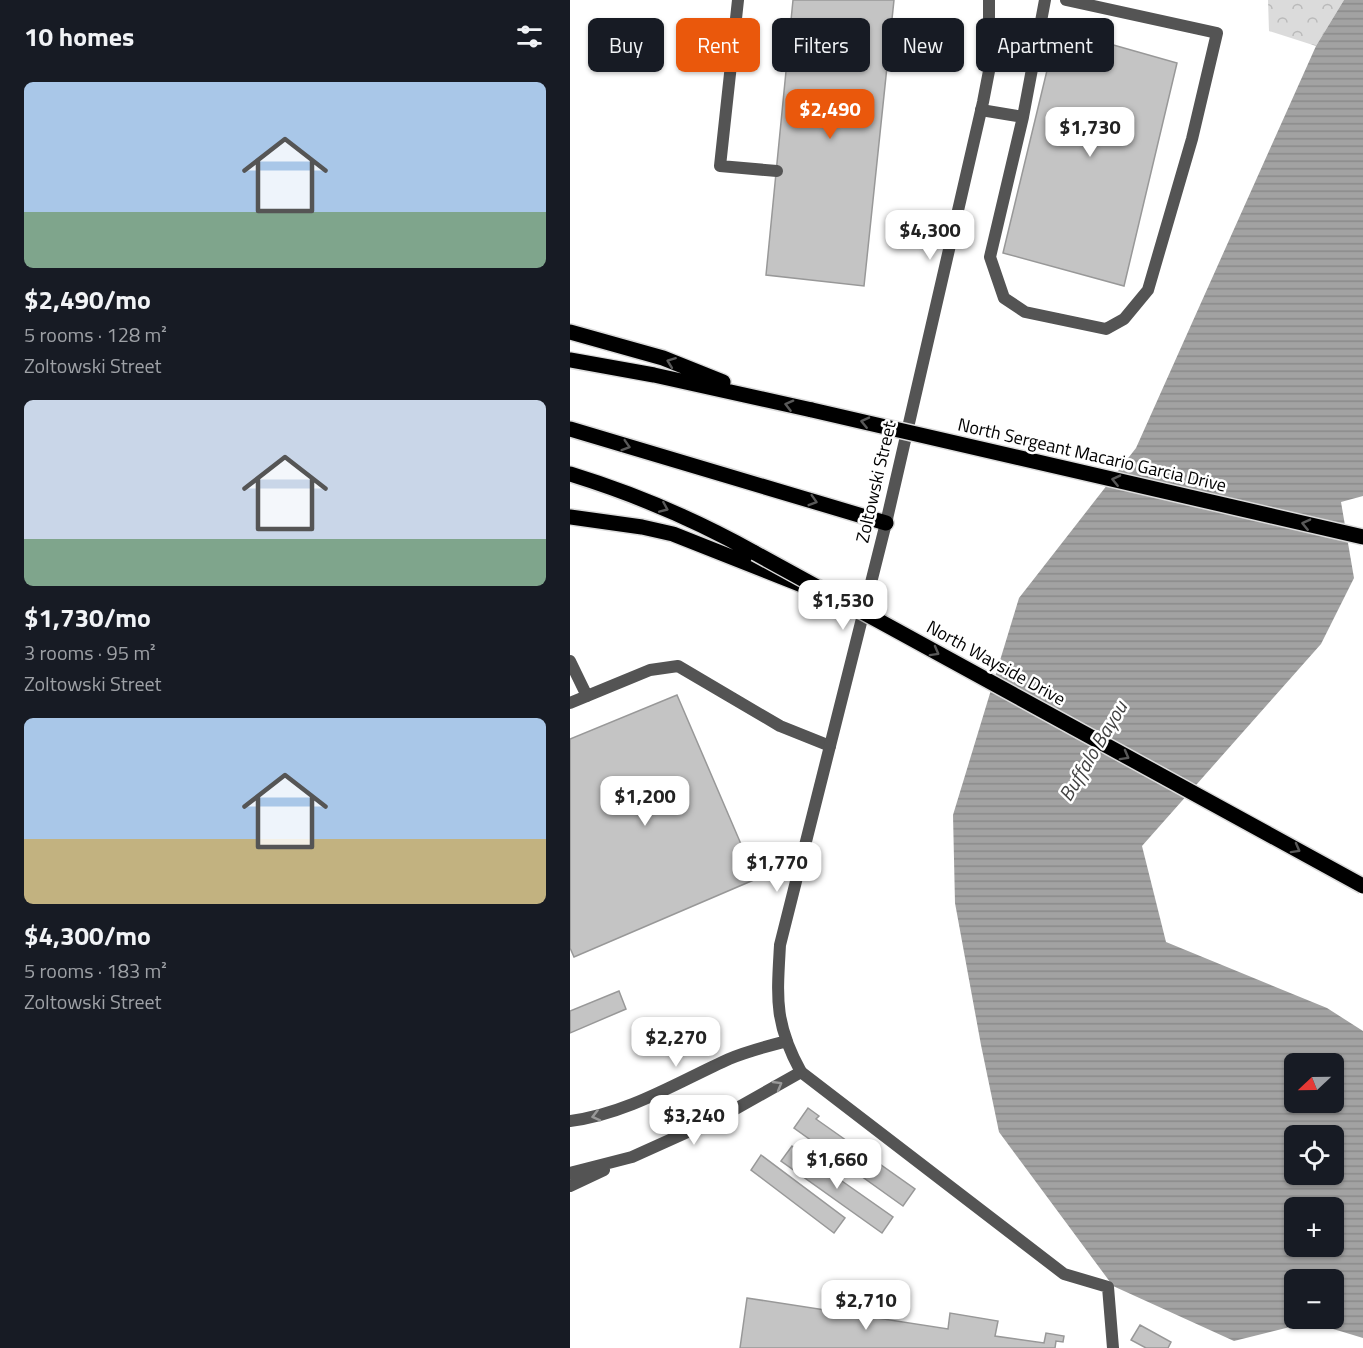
<!DOCTYPE html>
<html lang="en">
<head>
<meta charset="utf-8">
<style>
  body { margin:0; font-family:"Titillium Web",sans-serif; background:#20242c; color:#f1f3f6; height:100vh; display:flex; flex-direction:column; font-size:22px; white-space:nowrap }
  * { box-sizing:border-box; margin:0 }
  p { font-size:20px; color:#9ea1a6 }
  .icon { flex:none; width:33px; height:33px; fill:none; stroke:currentColor; stroke-width:2; stroke-linecap:round; stroke-linejoin:round }
  .map { position:relative; flex:1; overflow:hidden }
  .panel { display:flex; flex-direction:column; background:#171b24; width:570px }
  .panel>* { flex:none }
  .hud { position:absolute; left:18px; top:18px; width:570px; height:54px; display:flex; gap:12px }
  .needle { width:39px; rotate:248deg }
  .controls { position:absolute; left:714px; top:1053px; display:grid; gap:12px }
  .controls a { display:grid; place-items:center; width:60px; height:60px; border-radius:9px; background:#171b24; box-shadow:0 2px 4px #0004; font-size:30px }
  .price { position:absolute; translate:-50% -51px; padding:0 14px; border-radius:12px; background:#fff; color:#222; font-size:20px; line-height:39px; filter:drop-shadow(0 2px 3px #0008) }
  .price::after { content:''; position:absolute; left:50%; top:36px; width:18px; height:14px; margin-left:-9px; background:inherit; clip-path:polygon(0 0,100% 0,50% 100%) }
  .price.active { background:#ea580c; color:#fff }
  ul { padding:0; list-style:none }
  li { display:grid; align-content:center; gap:12px; height:318px; padding:0 24px }
  li span { display:grid; place-items:center; height:186px; border-radius:9px; color:#555 }
  li>.icon { margin-inline-start:auto }
  span .icon { width:108px; height:108px; fill:#fffc; stroke-width:1 }
  li b { font-size:26px }
  h2 { display:flex; justify-content:space-between; align-items:center; height:72px; padding:0 24px; font-size:26px }
  .pill { padding:0 21px; border-radius:9px; background:#171b24; box-shadow:0 2px 4px #0004; font-size:21px; line-height:54px }
  .pill.active { background:#ea580c; color:#fff }
  main { display:flex; flex:1; min-height:0 }
  .map>svg:first-child { display:block }
  .forest { fill:url(#forest-crowns) }
  .water { fill:url(#water-rules); fill-rule:evenodd }
  .building { fill:#c4c4c4; stroke:#989898; stroke-width:1.5 }
  .lines { fill:none; stroke-linecap:round; stroke-linejoin:round }
  .primary-casing { stroke:#dbdbdb; stroke-width:18 }
  .service { stroke:#545454; stroke-width:12 }
  .tertiary { stroke:#545454; stroke-width:12 }
  .primary { stroke:#000; stroke-width:15 }
  .primary-bridge-casing { stroke:#dbdbdb; stroke-width:18; stroke-linecap:butt }
  .primary-bridge { stroke:#000; stroke-width:15 }
  .oneway { stroke:#595959 }
  .oneway2 { stroke:#989898 }
  .labels { text-anchor:middle; stroke-width:5; stroke-linejoin:round; paint-order:stroke }
  .street-label { font-size:18px; fill:#000; stroke:#fff }
  .water-label { font-size:20px; font-style:italic; fill:#434343; stroke:#fff }
</style>
</head>
<body>
<main>
<section class="panel">
<h2>10 homes<svg class="icon" aria-label="filters" viewBox="0 0 24 24"><path d="M4 7h16M4 17h16"/><circle cx="9" cy="7" r="2"/><circle cx="15" cy="17" r="2"/></svg></h2>
<ul>
<li><span style="background:linear-gradient(#a9c7e8 70%,#7fa58c 0)"><svg class="icon" aria-label="home" viewBox="0 0 24 24"><path d="M3 11l9-7 9 7M6 9v11h12V9"/></svg></span><div><b>$2,490/mo</b><p>5 rooms · 128 m²</p><p>Zoltowski Street</p></div></li>
<li><span style="background:linear-gradient(#c9d6e8 75%,#7fa58c 0)"><svg class="icon" aria-label="home" viewBox="0 0 24 24"><path d="M3 11l9-7 9 7M6 9v11h12V9"/></svg></span><div><b>$1,730/mo</b><p>3 rooms · 95 m²</p><p>Zoltowski Street</p></div></li>
<li><span style="background:linear-gradient(#a9c7e8 65%,#c2b280 0)"><svg class="icon" aria-label="home" viewBox="0 0 24 24"><path d="M3 11l9-7 9 7M6 9v11h12V9"/></svg></span><div><b>$4,300/mo</b><p>5 rooms · 183 m²</p><p>Zoltowski Street</p></div></li>
</ul>
</section>
<div class="map">
<svg width="793" height="1348" viewBox="0 0 793 1348">
  <defs>
    <pattern id="forest-crowns" width="20" height="18" patternUnits="userSpaceOnUse" patternTransform="scale(1.5)"><rect width="20" height="18" fill="#dbdbdb"/><path d="M2 6a3 3 0 1 1 6 0M12 15a3 3 0 1 1 6 0" fill="none" stroke="#bababa"/></pattern>
    <pattern id="water-rules" width="6" height="5" patternUnits="userSpaceOnUse" patternTransform="scale(1.5)"><rect width="6" height="5" fill="#a2a2a2"/><path d="M0 2.5h6" fill="none" stroke="#8a8a8a"/></pattern>
  </defs>
  <rect width="100%" height="100%" fill="#fff"/>
  <path class="forest" d="M698,0H774L746,46L699,31Z"/>
  <path class="water" d="M774,0H793V496L771,502L784,578L751,644L572,846L596,942L757,1008L793,1031V1338L740,1322L664,1341L543,1286L429,1132L411,1045L385,903L383,815L449,598L566,448L746,46ZM724,1064H764V1102H724ZM724,1136H764V1174H724ZM724,1208H764V1246H724ZM724,1280H764V1318H724Z"/>
  <path class="building" d="M223,0H324L294,286L196,275Z
    M487,29L607,63L554,286L433,253Z
    M107,695L186,879L4,957L0,948V739Z
    M49,991L56,1009L0,1033V1011Z
    M238,1108L249,1116L246,1119L345,1189L333,1206L224,1128Z
    M222,1146L323,1217L312,1233L211,1161Z
    M191,1155L275,1218L264,1233L181,1170Z
    M177,1298L378,1329L380,1313L428,1321L425,1336L474,1343L476,1333L494,1336L493,1342L486,1341L485,1348H170Z
    M570,1325L601,1342L598,1348H576L561,1340Z"/>
  <g class="lines">
    <g class="primary-casing">
      <path id="primary" d="M0,332L93,358L153,382
        M0,360L84,375L242,410
        M0,429L316,523
        M0,474C65,494 126,520 185,553
        M0,517L72,527L103,534L232,585"/>
    </g>
    <path class="service" d="M168,0L150,166L207,171
      M411,110L453,117L420,257L434,298L455,312L536,329L554,319L578,290L622,139L647,33L496,0
      M453,117L475,0
      M0,661L17,696
      M0,703L80,670L108,666L210,726L260,746
      M231,1072L494,1274L538,1287L543,1348"/>
    <path class="tertiary" d="M0,1121C57,1114 108,1082 159,1059C178,1051 198,1046 217,1041
      M0,1173L62,1157L153,1116L231,1072C204,1023 207,998 210,945L316,523L413,102L419,71V0
      M0,1186L34,1170"/>
    <use href="#primary" class="primary"/>
    <g class="primary-bridge-casing">
      <path id="primary-bridge" d="M242,410L793,537
        M185,553L793,886"/>
    </g>
    <use href="#primary-bridge" class="primary-bridge"/>
  </g>
  <defs><path id="oneway-chevron" d="M-2-3.5L2.5 0L-2 3.5" fill="none" stroke-width="1.6" stroke-linecap="round" stroke-linejoin="round" transform="scale(1.5)"/></defs>
  <g class="oneway">
    <use href="#oneway-chevron" transform="translate(101 362) rotate(-159)"/>
    <use href="#oneway-chevron" transform="translate(219 405) rotate(-166)"/>
    <use href="#oneway-chevron" transform="translate(295 422) rotate(-167)"/>
    <use href="#oneway-chevron" transform="translate(56 446) rotate(17)"/>
    <use href="#oneway-chevron" transform="translate(546 480) rotate(-167)"/>
    <use href="#oneway-chevron" transform="translate(243 501) rotate(17)"/>
    <use href="#oneway-chevron" transform="translate(94 508) rotate(23)"/>
    <use href="#oneway-chevron" transform="translate(736 524) rotate(-167)"/>
    <use href="#oneway-chevron" transform="translate(365 652) rotate(29)"/>
    <use href="#oneway-chevron" transform="translate(555 756) rotate(29)"/>
    <use href="#oneway-chevron" transform="translate(726 849) rotate(29)"/>
  </g>
  <g class="oneway2">
    <use href="#oneway-chevron" transform="translate(208 1085) rotate(-30)"/>
    <use href="#oneway-chevron" transform="translate(26 1116) rotate(166)"/>
  </g>
  <g class="labels">
    <g class="street-label">
      <text transform="translate(522 455) rotate(13)" y="6">North Sergeant Macario Garcia Drive</text>
      <text transform="translate(306 482) rotate(-77)" y="6">Zoltowski Street</text>
      <text transform="translate(426 663) rotate(29)" y="6">North Wayside Drive</text>
    </g>
    <g class="water-label">
      <text transform="translate(523 751) rotate(-59)" y="7">Buffalo Bayou</text>
    </g>
  </g>
</svg>
<div class="controls">
<a><svg class="needle" viewBox="-14 -14 28 28"><path d="M0-13l5 13h-10z" fill="#e53935"/><path d="M0 13l5-13h-10z" fill="#9ea1a6"/></svg></a>
<a><svg class="icon" aria-label="locate" viewBox="0 0 24 24"><circle cx="12" cy="12" r="6"/><path d="M12 2v4M12 18v4M2 12h4M18 12h4"/></svg></a>
<a>+</a>
<a>−</a>
</div>
<b class="price active" style="left:260px;top:140px">$2,490</b>
<b class="price" style="left:520px;top:158px">$1,730</b>
<b class="price" style="left:360px;top:261px">$4,300</b>
<b class="price" style="left:273px;top:631px">$1,530</b>
<b class="price" style="left:75px;top:827px">$1,200</b>
<b class="price" style="left:207px;top:893px">$1,770</b>
<b class="price" style="left:106px;top:1068px">$2,270</b>
<b class="price" style="left:124px;top:1146px">$3,240</b>
<b class="price" style="left:267px;top:1190px">$1,660</b>
<b class="price" style="left:296px;top:1331px">$2,710</b>
<div class="hud">
<a class="pill">Buy</a>
<a class="pill active">Rent</a>
<a class="pill">Filters</a>
<a class="pill">New</a>
<a class="pill">Apartment</a>
</div>
</div>
</main>
</body>
</html>
